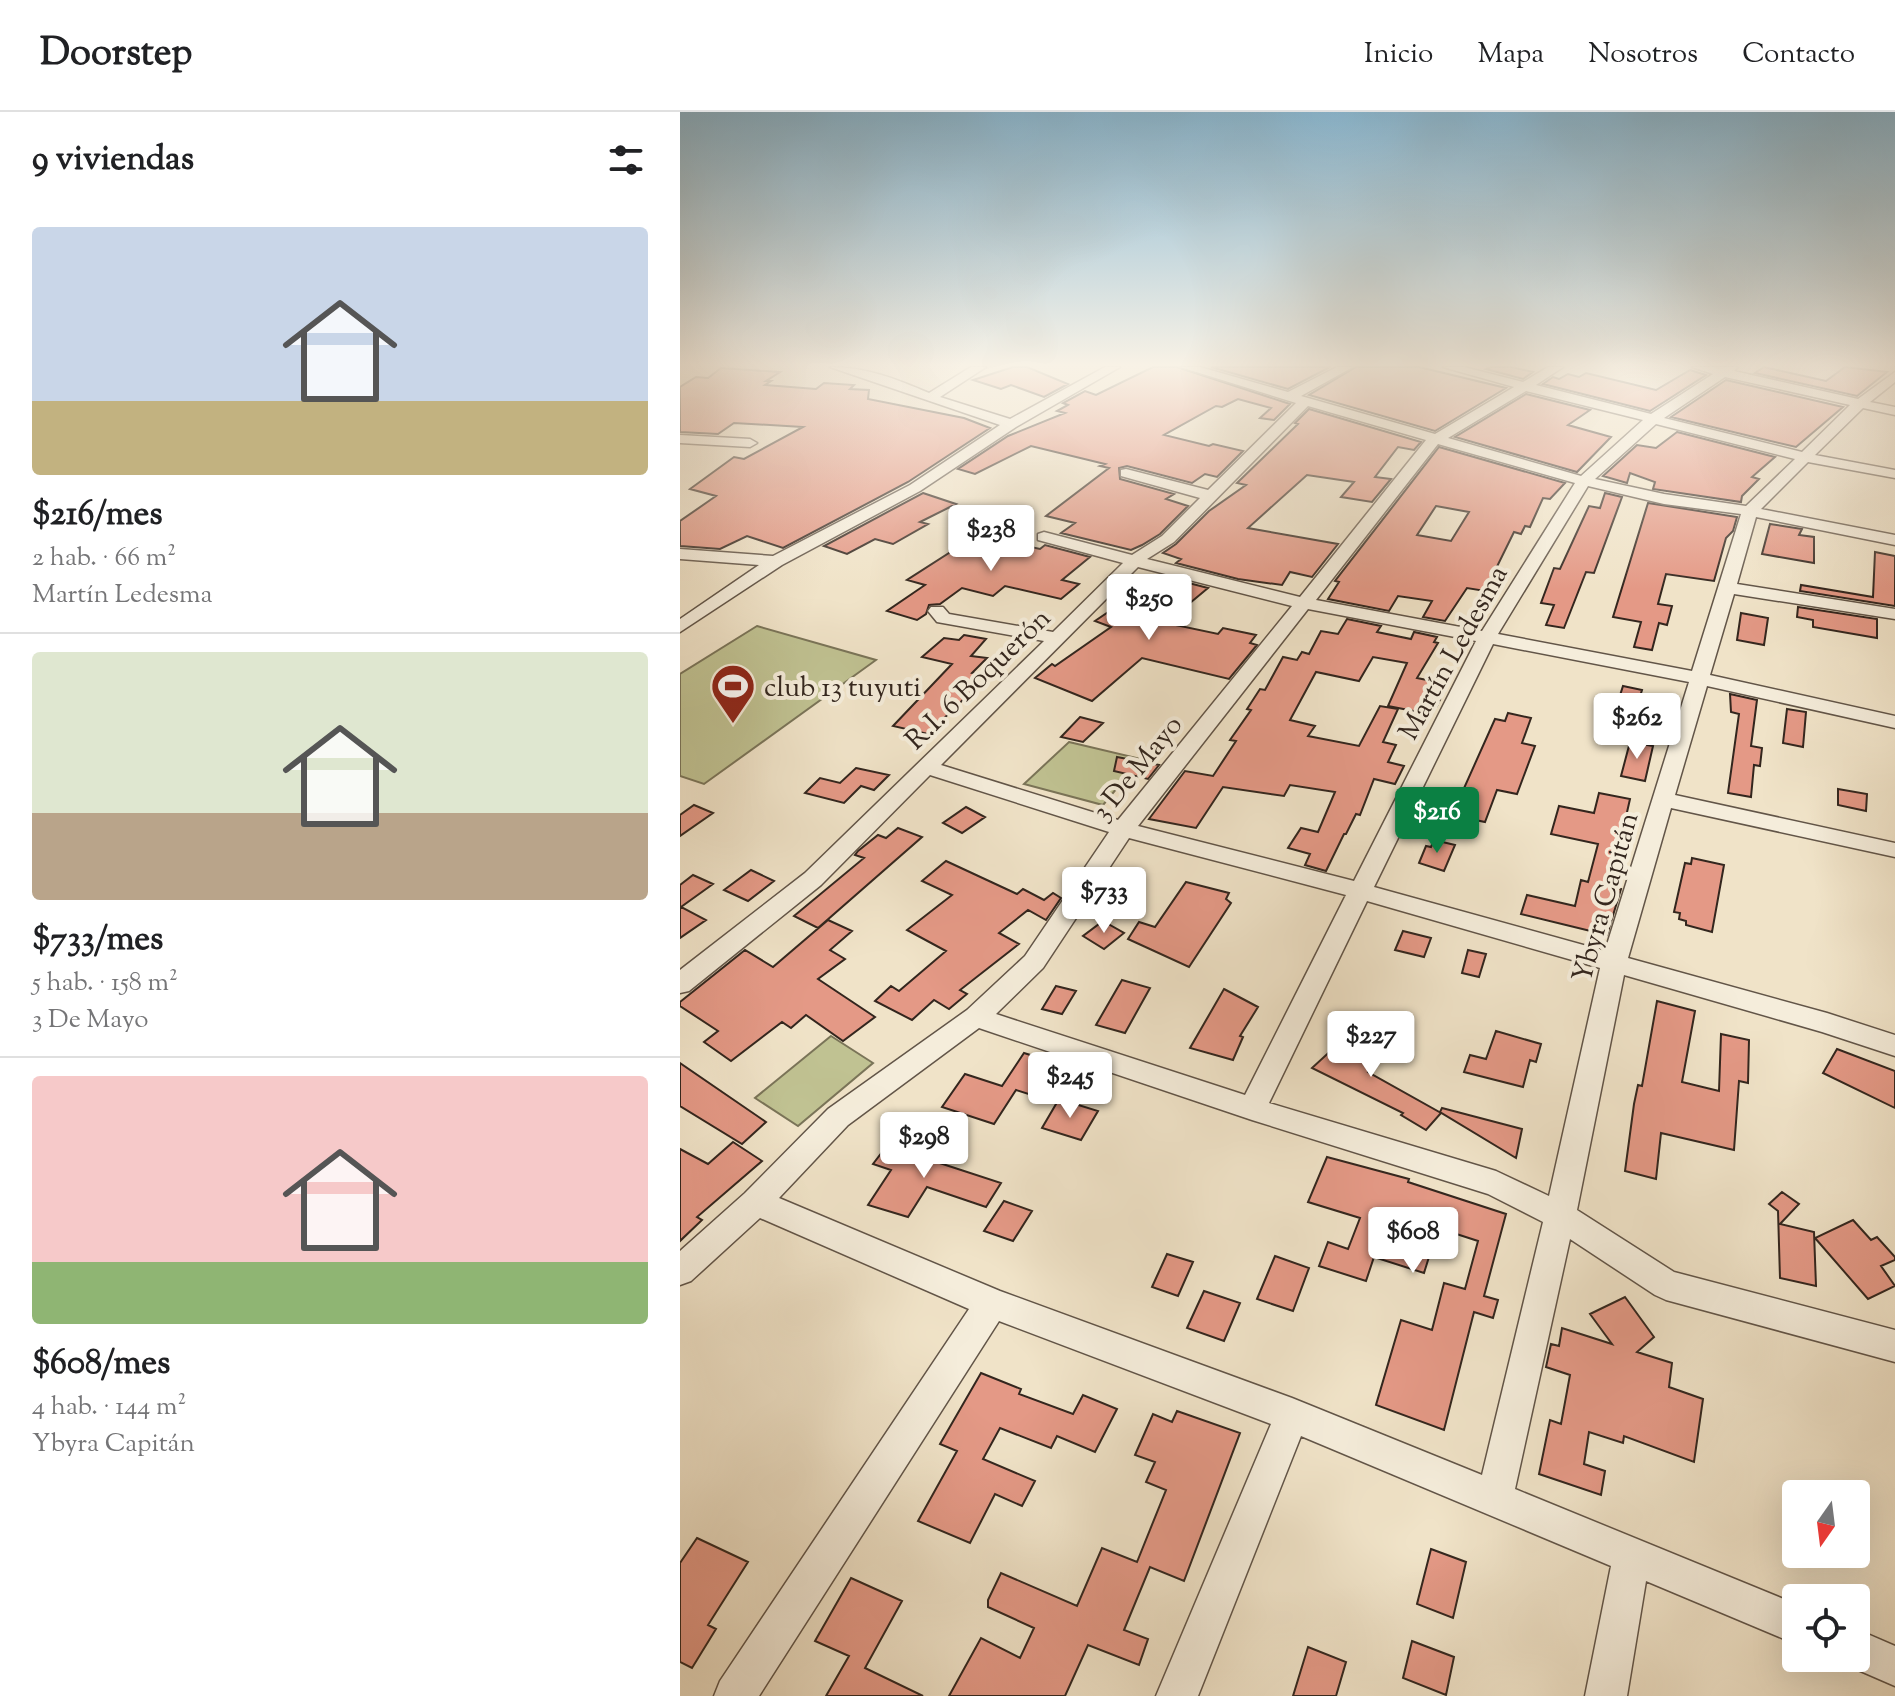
<!DOCTYPE html>
<html lang="es">
<head>
<meta charset="utf-8">
<style>
  body { margin:0; font-family:"Sorts Mill Goudy",serif; background:#f2f2f2; color:#202124; height:100vh; display:flex; flex-direction:column; font-size:30px; white-space:nowrap }
  * { box-sizing:border-box; margin:0 }
  p { font-size:26px; color:#757577 }
  .icon { flex:none; width:44px; height:44px; fill:none; stroke:currentColor; stroke-width:2; stroke-linecap:round; stroke-linejoin:round }
  .map { position:relative; flex:1; overflow:hidden }
  .details { display:flex; flex-direction:column; background:#fff; width:680px }
  .details>* { flex:none }
  .needle { width:52px; rotate:194deg }
  .fabs { position:absolute; left:1102px; top:1368px; display:grid; gap:16px }
  .fabs a { display:grid; place-items:center; width:88px; height:88px; border-radius:8px; background:#fff; box-shadow:0 8px 32px #0002; font-size:40px }
  .price { position:absolute; translate:-50% -68px; padding:0 18px; border-radius:8px; background:#fff; color:#222; font-size:26px; line-height:52px; filter:drop-shadow(0 2px 4px #0008) }
  .price::after { content:''; position:absolute; left:50%; top:48px; width:24px; height:18px; margin-left:-12px; background:inherit; clip-path:polygon(0 0,100% 0,50% 100%) }
  .price.on { background:#0b8043; color:#fff }
  ul { padding:0; list-style:none }
  li { display:grid; align-content:center; gap:16px; height:424px; padding:0 32px }
  li+li { border-top:2px solid #e0e0e0 }
  li span { display:grid; place-items:center; height:248px; border-radius:8px; color:#555 }
  li>.icon { margin-inline-start:auto }
  span .icon { width:144px; height:144px; fill:#fffc; stroke-width:1 }
  li b { font-size:34px }
  h2 { display:flex; justify-content:space-between; align-items:center; height:96px; padding:0 32px; font-size:34px }
  header { display:flex; align-items:center; gap:48px; box-sizing:border-box; height:112px; padding:0 40px; background:#fff; border-bottom:2px solid #e0e0e0 }
  header strong { font-size:38px }
  nav { display:flex; gap:44px; margin-inline-start:auto; font-size:28px }
  main { display:flex; flex:1; min-height:0 }
  .map>svg:first-child { display:block }
  .green { fill:#c0c292; stroke:#7a7458; stroke-width:2 }
  .building { fill:#e49986; stroke:#33261e; stroke-width:2; fill-rule:evenodd }
  .lines { fill:none; stroke-linecap:round; stroke-linejoin:round }
  .minor-casing { stroke:#625548; stroke-width:3 }
  .minor { fill:#f5eddb; fill-rule:evenodd }
  .labels { text-anchor:middle; stroke-width:8; stroke-linejoin:round; paint-order:stroke }
  .street-label { font-size:28px; fill:#33261e; stroke:#f5eddb }
  .poi-label { font-size:28px; fill:#33261e; stroke:#f5eddb; text-anchor:start }
</style>
</head>
<body>
<header>
<strong>Doorstep</strong>
<nav><a>Inicio</a><a>Mapa</a><a>Nosotros</a><a>Contacto</a></nav>
</header>
<main>
<section class="details">
<h2>9 viviendas<svg class="icon" aria-label="filters" viewBox="0 0 24 24"><path d="M4 7h16M4 17h16"/><circle cx="9" cy="7" r="2"/><circle cx="15" cy="17" r="2"/></svg></h2>
<ul>
<li><span style="background:linear-gradient(#c9d6e8 70%,#c2b280 0)"><svg class="icon" aria-label="home" viewBox="0 0 24 24"><path d="M3 11l9-7 9 7M6 9v11h12V9"/></svg></span><div><b>$216/mes</b><p>2 hab. · 66 m²</p><p>Martín Ledesma</p></div></li>
<li><span style="background:linear-gradient(#dfe7d0 65%,#b9a48a 0)"><svg class="icon" aria-label="home" viewBox="0 0 24 24"><path d="M3 11l9-7 9 7M6 9v11h12V9"/></svg></span><div><b>$733/mes</b><p>5 hab. · 158 m²</p><p>3 De Mayo</p></div></li>
<li><span style="background:linear-gradient(#f6c9c9 75%,#8fb573 0)"><svg class="icon" aria-label="home" viewBox="0 0 24 24"><path d="M3 11l9-7 9 7M6 9v11h12V9"/></svg></span><div><b>$608/mes</b><p>4 hab. · 144 m²</p><p>Ybyra Capitán</p></div></li>
</ul>
</section>
<div class="map">
<svg width="1215" height="1584" viewBox="0 0 1215 1584">
  <rect width="100%" height="100%" fill="#f0e3c8"/>
  <filter id="stains"><feTurbulence type="fractalNoise" baseFrequency=".0025" numOctaves="4"/><feColorMatrix values="0 0 0 0 .2 0 0 0 0 .09 0 0 0 0 .02 0 0 0 .5 -.17"/></filter>
  <radialGradient id="worn" r=".72"><stop offset=".6" stop-color="#630" stop-opacity="0"/><stop offset="1" stop-color="#630" stop-opacity=".3"/></radialGradient>
  <path class="green" d="M77,514L196,548L24,672L0,664V562Z
    M389,630L461,647L423,693L344,672Z
    M151,924L193,951L118,1014L75,986Z"/>
  <path class="building" d="M333,255H347L388,272L364,285L331,273L321,277L293,268Z
    M473,255H497L610,292L594,308L580,306L591,296L558,287L542,295L536,294L484,323L529,334L533,332L563,339L537,365L525,362L512,371L447,354L439,356L440,367L494,382L486,387L508,394L480,422L462,433L451,438L381,421L395,411L366,404L429,356L420,354L425,352L351,334L295,362L278,357L328,324L385,301L377,299L388,293L383,291L405,279L416,283Z
    M531,255H650L608,277Z
    M676,255H739L826,276L755,319L629,283Z
    M811,255H831L853,260L843,267L806,257Z
    M1084,255L1146,269L1165,255L1207,260L1177,284L1075,261Z
    M41,256L100,260L86,269H91L85,273L136,277L144,271L174,273L170,277L189,278L188,287L284,306L310,316L228,370L103,436L67,424L40,437L0,434V409L36,384L10,377L54,345L64,347L123,315L54,311L38,322L0,320V275L16,265L28,266Z
    M1010,258L1026,263L970,299L863,272L873,265L879,267L888,262L899,265L906,261L976,278Z
    M1046,268L1163,295L1116,335L991,305Z
    M846,282L910,298L888,313L931,325L897,360L775,325Z
    M629,297L741,330L734,338L718,335L695,365L711,367L692,390L661,385L674,370L627,363L568,416L658,432L632,465L610,460L602,473L558,467L496,451L501,447L483,441L496,432L529,399L566,373L557,371L618,312L615,311Z
    M997,320L1095,345L1072,365L1079,367L1062,384L1061,390L973,377L975,370L950,361L947,371L923,364L957,333L976,336Z
    M759,335L885,371L870,387L863,386L850,415L845,414L841,422L834,420L805,479L787,476L765,509L743,505L752,489L718,484L709,499L648,487L659,470L655,469ZM756,394L789,400L771,429L737,423Z
    M243,381L276,392L240,410L248,412L213,432L195,427L167,442L144,434Z
    M925,381L942,385L914,461L906,460L884,516L866,513L874,493L861,491L874,456L880,457L909,394L920,396Z
    M968,391L1057,405L1053,419L1046,426L1034,469L986,462L978,492L992,494L987,513L979,511L972,538L954,535L961,510L933,505Z
    M1090,412L1122,417L1119,423L1134,425V451L1082,442Z
    M297,423L360,437L365,433L410,445L382,468L399,472L381,487L325,474L313,484L282,476L260,492L249,493L246,502L237,508L207,499L245,473L227,468Z
    M1195,440L1215,444V494L1120,479L1121,473L1193,485Z
    M478,463L528,476L486,511L538,522L543,516L576,523L570,531L577,533L549,567L462,546L412,589L355,566L372,552L375,554L431,515L415,509L440,492L436,491Z
    M1118,495L1197,507V526L1133,515V508L1117,505Z
    M1061,501L1088,506L1084,533L1057,528Z
    M667,507L701,514L697,520L731,527L734,520L757,525L754,530L758,531L737,566L767,572L757,594L748,592L744,601L708,594L727,551L693,545L679,569L636,560L610,608L635,614L628,624L679,634L700,594L718,597L703,630L716,633L708,650L724,654L715,672L694,667L680,703L676,702L666,722H664L646,759L625,753L630,742L608,736L621,716L638,720L655,680L610,673L604,684L543,675L516,716L469,707L505,659L533,664L556,629L550,628L571,598L567,597L580,577L585,578L603,545L617,548L622,540L629,542L641,519L658,522Z
    M284,523L306,527L291,544L307,546L292,561L300,563L289,575L295,576L248,622L213,614L272,552L242,545L264,526L279,528Z
    M943,574L962,578L956,597L937,593Z
    M1050,582L1077,588L1071,634L1082,636L1080,654L1074,653L1071,685L1048,681L1059,602L1051,600Z
    M1107,597L1126,600L1123,635L1103,631Z
    M828,601L851,606L842,631L855,634L837,682L817,678L805,710L772,703L815,607L825,609Z
    M400,605L423,611L403,630L381,625Z
    M950,630L973,634L965,669L941,664Z
    M437,645L479,653L468,667L434,659Z
    M176,656L209,663L194,678L181,674L164,691L125,681L140,666L160,671Z
    M1158,677L1187,682L1186,699L1158,693Z
    M919,681L950,687L945,709L950,710L933,775L941,777L927,823L841,802L847,783L895,794L901,768L908,770L918,732L871,722L879,694L914,701Z
    M14,693L33,701L0,724V703Z
    M286,695L305,705L282,721L263,711Z
    M218,716L242,725L138,816L114,804L184,746L175,743L178,739L198,723L206,726Z
    M754,728L775,733L764,759L739,751L746,734L751,735Z
    M1012,746L1044,753L1032,820L1006,813V809L999,807L1000,801L994,800L1005,751L1011,752Z
    M266,749L337,782L343,777L364,788L373,781L381,786L366,808L348,798L319,821L339,832L280,878L287,882L269,897L254,888L232,908L195,889L211,874L219,879L266,839L227,818L272,783L242,769Z
    M71,758L94,769L68,789L44,778Z
    M13,763L33,772L1,795L26,808L0,826V773Z
    M506,770L549,781L546,787L551,791L509,855L448,827L459,810L475,815Z
    M148,808L172,819L150,838L165,847L138,867L195,905L163,929L126,903L111,916L102,910L51,949L24,930L38,919L0,894V890L65,838L93,855Z
    M423,809L444,821L424,837L403,824Z
    M723,819L751,826L744,845L715,838Z
    M788,838L806,842L799,865L782,861Z
    M442,868L470,876L445,921L416,913Z
    M376,874L396,879L382,902L362,897Z
    M544,877L578,895L560,924L563,925L553,948L510,936Z
    M977,889L1015,899L1002,970L1039,979L1041,922L1069,928L1068,971L1059,969L1054,1038L981,1021L976,1067L945,1059L954,992L958,973L962,974Z
    M816,919L861,932L856,950L850,948L843,975L784,960L790,943L806,947Z
    M660,922L700,933L688,960L761,1001L746,1018L721,1003L723,1001L632,956L656,934Z
    M1157,937L1215,959V996L1143,961Z
    M344,941L399,958L374,990L336,978L314,1012L262,995L285,962L322,974Z
    M0,951L86,1010L62,1032L0,994Z
    M379,987L418,999L401,1028L362,1016Z
    M762,996L842,1017L836,1046L760,1000Z
    M216,1022L230,1027L226,1040L321,1071L306,1095L247,1075L228,1105L188,1093L211,1058L193,1052Z
    M53,1030L82,1049L17,1105L22,1108L0,1129V1037L28,1052Z
    M647,1045L729,1067L728,1070L826,1102L804,1184L818,1188L813,1206L794,1200L764,1318L696,1293L721,1208L752,1218L764,1171L785,1177L798,1129L758,1116L744,1161L694,1145L686,1169L639,1154L648,1130L668,1137L680,1106L628,1090Z
    M1102,1080L1119,1092L1100,1112L1134,1120L1136,1174L1100,1166L1098,1099L1089,1092Z
    M324,1089L352,1099L333,1129L304,1119Z
    M1173,1108L1191,1128L1197,1125L1215,1145V1148L1201,1154L1215,1174L1188,1187L1135,1126Z
    M487,1142L513,1150L498,1184L472,1175Z
    M595,1144L629,1156L613,1199L577,1187Z
    M524,1179L560,1191L544,1229L507,1216Z
    M945,1185L974,1225L957,1240L992,1251L989,1275L1023,1287L1014,1350L944,1324L943,1331L909,1320L904,1352L925,1359L921,1383L859,1362L870,1308L881,1312L890,1263L866,1255L871,1232L879,1234L882,1216L932,1232L910,1202Z
    M301,1261L341,1277L339,1282L393,1302L403,1283L437,1297L415,1340L377,1324L371,1336L320,1316L303,1347L355,1369L342,1394L315,1382L290,1431L238,1409L277,1339L260,1332Z
    M497,1299L560,1321L504,1469L470,1455L444,1518L468,1527L459,1553L408,1533L385,1584H269L301,1526L340,1546L354,1516L308,1495V1488L321,1461L397,1494L422,1436L457,1450L486,1378L466,1370L475,1350L455,1343L473,1302L492,1310Z
    M17,1426L68,1450L28,1513L36,1517L12,1556L0,1550V1451Z
    M751,1437L786,1450L773,1506L737,1492Z
    M171,1466L222,1489L185,1556L243,1584H146L169,1544L135,1529Z
    M732,1529L774,1545L766,1583L723,1566Z
    M628,1535L666,1550L656,1584H613Z"/>
  <g class="lines">
    <g class="minor-casing">
      <path id="minor" d="M150,255C186,255 216,267 249,281L291,255H306L260,285L330,307L425,255H440L336,315L240,379L102,453L0,520V507L79,453L0,447V437L93,444L230,373L320,313Z
        M500,255H520L608,280L657,255H673L621,284L755,322L834,275L763,255H784L843,270L868,255H883L856,273L971,302L1033,262L1012,255H1058L1054,259L1178,287L1215,260V270L1190,290L1215,295V303L1183,296L1135,343L1215,358V366L1128,350L1081,397L1215,423V433L1076,405L1057,472L1215,497V507L1054,482L1030,563L1215,604V616L1027,574L995,683L1215,731V745L991,696L948,846L1147,901L1215,923V944L1142,920L944,863L897,1098L994,1160L1215,1218V1250L986,1188L975,1183L890,1127L835,1377L1116,1492V1532L966,1469L947,1584H905L931,1454L621,1324L518,1584H476L591,1312L319,1209L79,1584H34L40,1569L289,1197L80,1106L11,1169L0,1173V1139L65,1081L148,997L287,898L345,844L429,720L250,663L141,773L9,879L0,881V858L125,761L364,529L257,510L248,499L251,495H263L269,502L373,520L443,451L358,428V422L364,420L452,443L482,424L520,386L441,364V358L446,357L528,378L616,291ZM1045,265L1170,293L1122,340L984,306ZM846,279L963,308L901,364L768,326ZM628,294L746,328L620,485L467,447L494,430ZM976,312L1115,347L1066,394L984,382L915,367ZM758,332L895,371L802,519L636,488ZM908,374L984,392L1061,402L1012,559L818,522ZM458,455L612,494L438,708L261,653ZM628,497L796,529L674,769L458,714ZM813,532L1009,570L925,839L694,775ZM449,726L666,783L565,983L316,902L363,856ZM687,789L920,856L869,1084L816,1059L589,991ZM299,916L572,1008L808,1082L863,1110L802,1363L612,1286L320,1179L99,1086L168,1013Z
        M0,323L70,327L77,331L70,335L0,331Z
        M1176,1517L1215,1534V1574L1162,1551L1160,1546H1176Z"/>
    </g>
    <use href="#minor" class="minor"/>
  </g>
  <linearGradient id="sky" x2="0" y2="1"><stop stop-color="#89b8d3"/><stop offset="0.53" stop-color="#f8f2e6"/><stop offset="1" stop-color="#f8f2e6" stop-opacity="0"/></linearGradient>
  <rect width="1215" height="477" fill="url(#sky)"/>
  <defs>
    <g id="stadium-pin" transform="scale(2.3)"><path d="M0 17L-7.5 6A9.5 9.5 0 1 1 7.5 6Z" fill="#8f2418" stroke="#f5eddb"/><path d="M0-5a6.5 5 0 1 0 0 10a6.5 5 0 1 0 0-10ZM-3.5-1.8h7v3.6h-7Z" fill="#fff"/></g>
  </defs>
  <g fill-rule="evenodd">
    <use href="#stadium-pin" x="53" y="574"/>
  </g>
  <g class="labels">
    <g class="street-label">
      <text transform="translate(772 540) rotate(-61)" y="10">Martín Ledesma</text>
      <text transform="translate(297 566) rotate(-44)" y="10">R.I. 6 Boquerón</text>
      <text transform="translate(456 655) rotate(-51)" y="10">3 De Mayo</text>
      <text transform="translate(924 785) rotate(-74)" y="10">Ybyra Capitán</text>
    </g>
    <g class="poi-label">
      <text x="84" y="584">club 13 tuyuti</text>
    </g>
  </g>
  <rect width="100%" height="100%" filter="url(#stains)"/>
  <rect width="100%" height="100%" fill="url(#worn)"/>
</svg>
<div class="fabs">
<a><svg class="needle" viewBox="-14 -14 28 28"><path d="M0-13l5 13h-10z" fill="#e53935"/><path d="M0 13l5-13h-10z" fill="#757577"/></svg></a>
<a><svg class="icon" aria-label="locate" viewBox="0 0 24 24"><circle cx="12" cy="12" r="6"/><path d="M12 2v4M12 18v4M2 12h4M18 12h4"/></svg></a>
</div>
<b class="price" style="left:311px;top:461px">$238</b>
<b class="price" style="left:469px;top:530px">$250</b>
<b class="price" style="left:957px;top:649px">$262</b>
<b class="price on" style="left:757px;top:743px">$216</b>
<b class="price" style="left:424px;top:823px">$733</b>
<b class="price" style="left:691px;top:967px">$227</b>
<b class="price" style="left:390px;top:1008px">$245</b>
<b class="price" style="left:244px;top:1068px">$298</b>
<b class="price" style="left:733px;top:1163px">$608</b>
</div>
</main>
</body>
</html>
